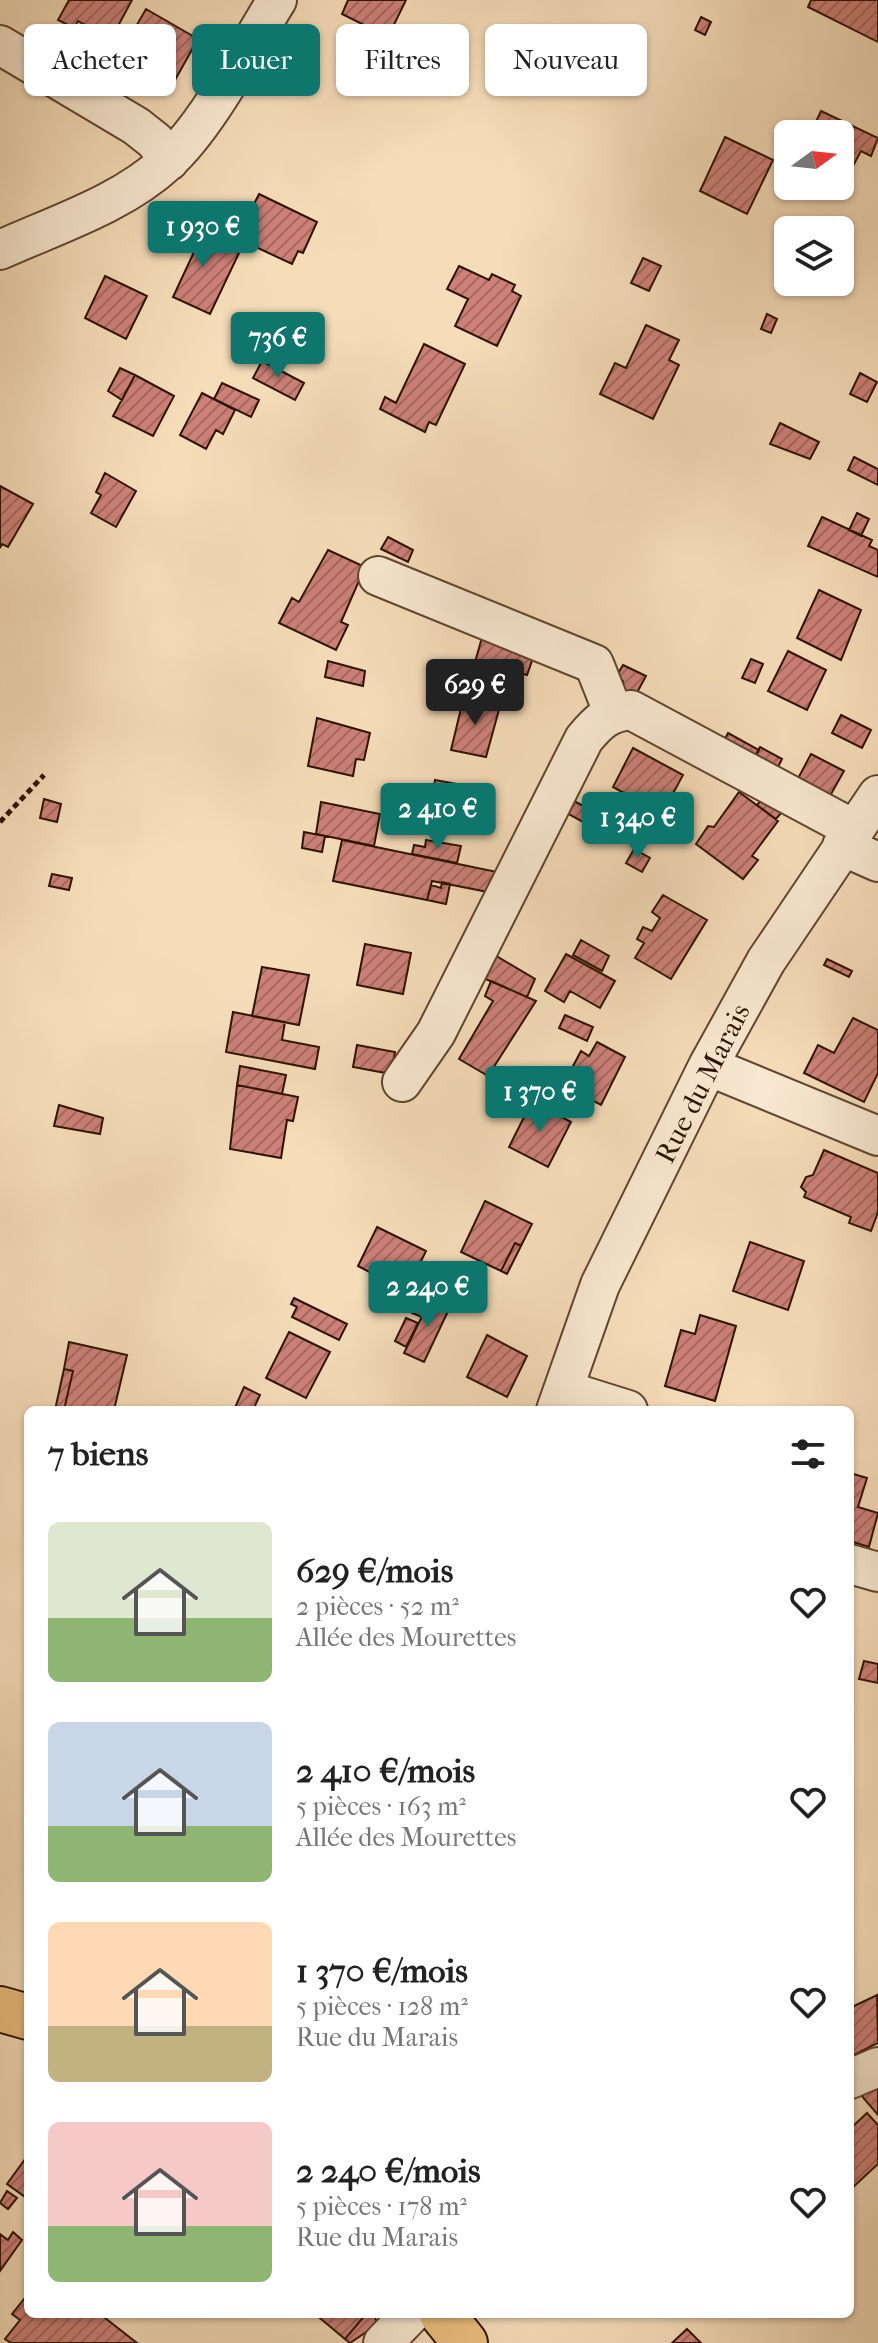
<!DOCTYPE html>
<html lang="fr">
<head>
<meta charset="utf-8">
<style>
  body { margin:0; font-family:"IM FELL French Canon",serif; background:#f2f2f2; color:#222; height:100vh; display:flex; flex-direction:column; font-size:30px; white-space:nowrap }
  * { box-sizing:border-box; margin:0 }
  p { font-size:26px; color:#767676 }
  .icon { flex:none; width:44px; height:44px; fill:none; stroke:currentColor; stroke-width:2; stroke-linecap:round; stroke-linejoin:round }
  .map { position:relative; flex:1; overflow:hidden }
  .sheet { position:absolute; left:24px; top:1406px; width:830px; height:912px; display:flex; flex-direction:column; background:#fff; border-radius:12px; box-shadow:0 2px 6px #0004 }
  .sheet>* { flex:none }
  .banner { position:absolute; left:24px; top:24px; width:830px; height:72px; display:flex; gap:16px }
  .needle { width:52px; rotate:75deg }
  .fabs { position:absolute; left:774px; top:120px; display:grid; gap:16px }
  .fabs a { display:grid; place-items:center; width:80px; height:80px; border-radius:12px; background:#fff; box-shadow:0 2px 6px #0004; font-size:40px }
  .price { position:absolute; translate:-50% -68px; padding:0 18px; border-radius:8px; background:#0f766e; color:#fff; font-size:26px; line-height:52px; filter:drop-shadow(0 2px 4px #0008) }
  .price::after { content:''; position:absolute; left:50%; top:48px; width:24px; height:18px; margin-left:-12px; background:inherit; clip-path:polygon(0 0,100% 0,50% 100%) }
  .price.on { background:#222; color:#fff }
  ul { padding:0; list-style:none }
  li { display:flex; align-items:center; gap:24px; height:200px; padding:0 24px }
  li span { display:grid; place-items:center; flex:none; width:224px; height:160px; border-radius:12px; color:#555 }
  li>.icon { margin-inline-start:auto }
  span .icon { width:96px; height:96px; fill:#fffc; stroke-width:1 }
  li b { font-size:34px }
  h2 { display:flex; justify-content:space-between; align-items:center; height:96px; padding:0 24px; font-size:34px }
  .chip { padding:0 28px; border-radius:12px; background:#fff; box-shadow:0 2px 6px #0004; font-size:28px; line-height:72px }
  .chip.on { background:#0f766e; color:#fff }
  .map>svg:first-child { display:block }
  .building { fill:url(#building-hatch); stroke:#2e1202; stroke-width:2 }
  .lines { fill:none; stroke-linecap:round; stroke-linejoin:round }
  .minor-casing { stroke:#604530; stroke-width:42 }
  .major-casing { stroke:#2e1202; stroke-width:48 }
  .path { stroke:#2e1202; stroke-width:5; stroke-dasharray:6 4; stroke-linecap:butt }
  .minor { stroke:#f9e9d2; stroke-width:38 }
  .major { stroke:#ebbe7d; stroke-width:44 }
  .labels { text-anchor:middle; stroke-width:8; stroke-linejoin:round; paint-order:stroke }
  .street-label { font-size:28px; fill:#2e1202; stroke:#f9e9d2 }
</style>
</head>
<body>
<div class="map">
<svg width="878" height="2343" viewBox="0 0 878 2343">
  <defs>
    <pattern id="building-hatch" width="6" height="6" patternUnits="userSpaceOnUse" patternTransform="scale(2)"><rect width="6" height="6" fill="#cd8179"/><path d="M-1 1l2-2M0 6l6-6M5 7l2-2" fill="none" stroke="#a76861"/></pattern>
  </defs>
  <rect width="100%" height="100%" fill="#f6ddba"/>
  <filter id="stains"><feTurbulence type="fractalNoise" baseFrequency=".0025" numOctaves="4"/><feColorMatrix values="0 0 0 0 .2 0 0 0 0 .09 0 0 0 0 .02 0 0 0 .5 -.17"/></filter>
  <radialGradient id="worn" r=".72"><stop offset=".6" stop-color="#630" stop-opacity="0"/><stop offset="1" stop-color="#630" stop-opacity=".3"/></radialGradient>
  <path class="building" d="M69,0H132L111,39L78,21L74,28L58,20Z
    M348,0H406L388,37L342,14Z
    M811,0H878V42L808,7Z
    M146,9L198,39L175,80L120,54Z
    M701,17L711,22L705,35L695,30Z
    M431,58L461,73L454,90L423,76Z
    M821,111L878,138L871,156L861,151L853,166L840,159V134H810Z
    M725,137L773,160L747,214L700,191Z
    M259,194L317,222L303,253L298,251L292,264L243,241L256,215L250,212Z
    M178,223L239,253L210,314L173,297L194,252L170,241Z
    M643,258L661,266L649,291L631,283Z
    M459,266L489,280L492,274L515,285L512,291L521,296L497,346L455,326L468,299L447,289Z
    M105,276L147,296L126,339L85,318Z
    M767,314L777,319L771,333L761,329Z
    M646,325L679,340L669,360L679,365L653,419L600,394L615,363L626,368Z
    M424,344L465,364L436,425L429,422L425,432L380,409L385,397L396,403Z
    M262,361L304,383L295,400L253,378Z
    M120,368L135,375L122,400L108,391Z
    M860,373L877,382L867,402L850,394Z
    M135,375L174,396L153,436L113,416Z
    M222,383L259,400L251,417L214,399Z
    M202,393L235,410L223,434L216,430L206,449L180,435Z
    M780,423L819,442L810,459L770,444Z
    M854,457L878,469V485L848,470Z
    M105,473L136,491L116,527L91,513L101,495L96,492Z
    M0,486L33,504L8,547L2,544L0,548Z
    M857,513L869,519L861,536L849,530Z
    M822,517L872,540L869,546L878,550V577L808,546Z
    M388,537L413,550L408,562L381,549Z
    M328,550L365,567L341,622L348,625L336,650L279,623L292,598L299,602Z
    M819,590L861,610L841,660L797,638Z
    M483,634L535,652L527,675L520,673L508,708L465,697Z
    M788,651L826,670L807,710L768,691Z
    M751,659L763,664L755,683L742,678Z
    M328,661L365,671L363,686L325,677Z
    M623,665L646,676L633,700L618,692L623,681L616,677Z
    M464,696L500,706L486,757L451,750Z
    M841,715L871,730L862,748L832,733Z
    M317,718L370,733L364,760L356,759L353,776L308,766Z
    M728,733L759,750L751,763L721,746Z
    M760,747L782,759L774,775L751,763Z
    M633,748L683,775L662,814L613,787Z
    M811,754L844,771L826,803L794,786Z
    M435,780L468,786L463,813L430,807Z
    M739,792L778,821L752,856L758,860L743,879L696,844L708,826L714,827Z
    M767,793L788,805L776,819L757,805Z
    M44,799L61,804L57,822L40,818Z
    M574,801L593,811L592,818L616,831L612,838L567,813Z
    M321,802L380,814L374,846L316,834Z
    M304,832L325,836L322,852L302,848Z
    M342,840L497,872L493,893L432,881L427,900L333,881Z
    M426,840L461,846L457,863L412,854L414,845L425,847Z
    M634,849L650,858L642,872L626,863Z
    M52,874L72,878L69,890L49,886Z
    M442,882L450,884L446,904L427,900L431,885L441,888Z
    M663,895L707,920L671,979L635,958L644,943L637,939L643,927L652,931L660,918L652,912Z
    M581,940L609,956L602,971L573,955Z
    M365,944L411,953L403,994L357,985Z
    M488,951L535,979L527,997L474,974Z
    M566,954L615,981L600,1008L570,991L564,1002L545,991Z
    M827,959L852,971L849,977L824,965Z
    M262,967L309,975L299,1025L252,1016Z
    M491,981L536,1001L488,1076L459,1059L493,1001L485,996Z
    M233,1012L285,1022L282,1040L319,1047L315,1069L226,1052Z
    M565,1015L593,1027L587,1041L559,1028Z
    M853,1018L878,1030V1073L864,1102L804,1073L818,1045L834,1053Z
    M597,1042L625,1057L601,1105L563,1085L581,1051L589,1056Z
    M357,1045L395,1052L391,1074L353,1067Z
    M240,1066L286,1075L282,1094L237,1085Z
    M237,1085L298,1097L293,1121L287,1120L281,1158L230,1149Z
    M532,1101L571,1122L548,1167L509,1147Z
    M59,1105L103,1118L100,1134L54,1126Z
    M824,1150L878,1173V1212L871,1231L849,1223L851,1217L804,1197L806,1192L801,1187L806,1177L813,1175Z
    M485,1201L532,1224L521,1246L515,1243L501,1271L461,1252Z
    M377,1227L426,1251L402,1300L375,1287L379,1277L358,1266Z
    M750,1242L804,1261L788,1310L733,1291Z
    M515,1243L521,1246L507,1274L501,1271Z
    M421,1294L430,1298L422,1317L412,1313Z
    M432,1296L451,1305L424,1362L404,1353Z
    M294,1298L347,1324L339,1340L292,1317L297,1307L291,1304Z
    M700,1315L736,1326L715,1401L665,1386L681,1330L695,1334Z
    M406,1318L418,1323L406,1347L395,1341Z
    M289,1332L330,1352L306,1398L266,1378Z
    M487,1335L527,1356L507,1397L467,1377Z
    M69,1342L127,1355L114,1410H64L73,1371L64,1369Z
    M64,1369L73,1371L64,1410H55Z
    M244,1387L260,1395L253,1410H234Z
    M850,1473L867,1478L858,1507L878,1513L869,1547L850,1541Z
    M864,1661L878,1664V1683L859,1679Z
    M877,1995L878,2043L850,2057V2008Z
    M878,2087V2115L861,2095Z
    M867,2113L878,2125V2164L850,2190V2129Z
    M28,2155V2199L7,2184Z
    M7,2191L17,2198L8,2209L0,2203Z
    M13,2232L22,2240L0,2271V2234L8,2240Z
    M28,2294V2314H100L137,2343H11L5,2339L20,2320L12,2314Z
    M315,2314H366L345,2339Z
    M366,2314H373L378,2324L350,2343L345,2339Z
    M687,2329L701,2343H672Z"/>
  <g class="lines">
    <g class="minor-casing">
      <path id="minor" d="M0,45L136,126L155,141L169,161
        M0,250C55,225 122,204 167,162C208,125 247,48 277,0
        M378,576L594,664L613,712
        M842,846L878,862
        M708,1066L878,1136
        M402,1082L436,1033L584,739C598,722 608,712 631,710L855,830
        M564,1390L628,1410
        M556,1410L600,1285L708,1066L766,961L878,795
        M850,1564L878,1572
        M850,2079L878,2067
        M383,2343L411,2314"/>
    </g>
    <g class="major-casing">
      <path id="major" d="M0,2009L28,2017
        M442,2314L465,2343"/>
    </g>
    <path class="path" d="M0,822L44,775"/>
    <use href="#minor" class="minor"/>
    <use href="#major" class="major"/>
  </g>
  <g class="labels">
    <g class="street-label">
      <text transform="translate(702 1083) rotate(-63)" y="10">Rue du Marais</text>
    </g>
  </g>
  <rect width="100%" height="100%" filter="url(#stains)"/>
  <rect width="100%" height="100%" fill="url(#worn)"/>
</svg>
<div class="fabs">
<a><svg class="needle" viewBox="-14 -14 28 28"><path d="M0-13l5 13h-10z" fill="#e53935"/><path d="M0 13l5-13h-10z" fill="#767676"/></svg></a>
<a><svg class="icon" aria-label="layers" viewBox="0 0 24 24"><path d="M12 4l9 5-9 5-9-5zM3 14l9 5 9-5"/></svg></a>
</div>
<b class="price" style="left:203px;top:269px">1 930 €</b>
<b class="price" style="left:278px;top:380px">736 €</b>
<b class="price on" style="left:475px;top:727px">629 €</b>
<b class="price" style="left:438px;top:851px">2 410 €</b>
<b class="price" style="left:638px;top:860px">1 340 €</b>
<b class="price" style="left:540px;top:1134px">1 370 €</b>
<b class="price" style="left:428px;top:1329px">2 240 €</b>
<div class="banner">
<a class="chip">Acheter</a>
<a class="chip on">Louer</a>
<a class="chip">Filtres</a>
<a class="chip">Nouveau</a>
</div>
<section class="sheet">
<h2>7 biens<svg class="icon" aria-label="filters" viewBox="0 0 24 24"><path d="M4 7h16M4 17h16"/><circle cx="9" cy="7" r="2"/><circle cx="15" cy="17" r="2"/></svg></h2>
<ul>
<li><span style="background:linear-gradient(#dfe7d0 60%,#8fb573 0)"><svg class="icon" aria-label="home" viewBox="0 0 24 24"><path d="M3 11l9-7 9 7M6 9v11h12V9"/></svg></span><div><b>629 €/mois</b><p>2 pièces · 52 m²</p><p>Allée des Mourettes</p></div><svg class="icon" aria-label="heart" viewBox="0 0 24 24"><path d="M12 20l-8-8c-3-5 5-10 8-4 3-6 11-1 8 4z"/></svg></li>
<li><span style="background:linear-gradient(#c9d6e8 65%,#8fb573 0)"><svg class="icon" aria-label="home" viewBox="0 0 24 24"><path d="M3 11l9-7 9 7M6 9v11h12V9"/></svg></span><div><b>2 410 €/mois</b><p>5 pièces · 163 m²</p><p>Allée des Mourettes</p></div><svg class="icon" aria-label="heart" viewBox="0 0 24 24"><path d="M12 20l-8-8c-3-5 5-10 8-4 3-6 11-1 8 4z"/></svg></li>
<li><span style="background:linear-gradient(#ffd9b3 65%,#c2b280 0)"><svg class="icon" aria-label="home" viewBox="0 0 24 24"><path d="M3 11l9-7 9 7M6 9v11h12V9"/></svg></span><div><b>1 370 €/mois</b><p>5 pièces · 128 m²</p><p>Rue du Marais</p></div><svg class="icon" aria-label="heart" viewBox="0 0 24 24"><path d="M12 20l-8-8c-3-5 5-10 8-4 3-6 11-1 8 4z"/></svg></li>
<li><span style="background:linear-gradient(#f6c9c9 65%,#8fb573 0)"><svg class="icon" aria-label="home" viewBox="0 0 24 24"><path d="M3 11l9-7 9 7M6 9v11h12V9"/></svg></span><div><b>2 240 €/mois</b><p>5 pièces · 178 m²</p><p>Rue du Marais</p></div><svg class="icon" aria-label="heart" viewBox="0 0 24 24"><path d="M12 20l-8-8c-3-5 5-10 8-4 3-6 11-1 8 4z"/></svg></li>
</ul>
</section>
</div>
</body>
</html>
